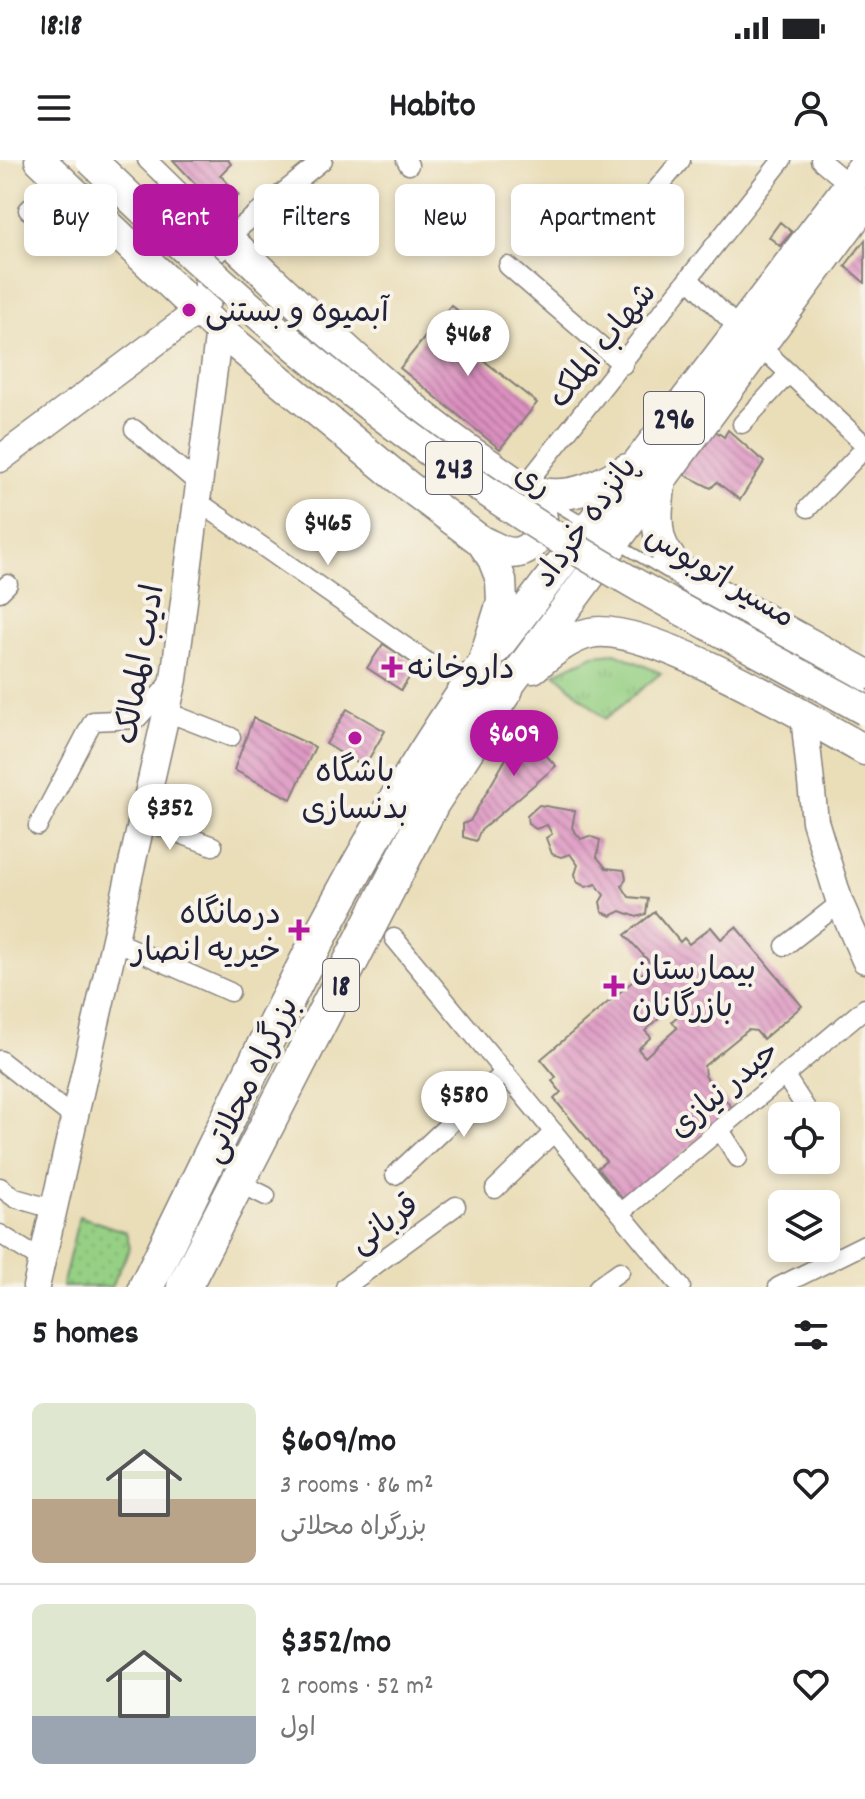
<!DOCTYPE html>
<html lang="en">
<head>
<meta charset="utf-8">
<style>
  body { margin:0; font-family:Dekko,"Playpen Sans Arabic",sans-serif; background:#f2f2f2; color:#202124; height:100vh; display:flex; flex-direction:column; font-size:30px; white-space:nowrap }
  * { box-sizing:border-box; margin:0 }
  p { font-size:26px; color:#757577 }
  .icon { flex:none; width:44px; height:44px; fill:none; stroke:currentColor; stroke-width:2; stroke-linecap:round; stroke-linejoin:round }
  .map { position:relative; height:1127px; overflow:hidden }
  .side { display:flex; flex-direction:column; background:#fff; flex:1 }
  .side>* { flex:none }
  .top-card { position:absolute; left:24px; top:24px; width:818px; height:72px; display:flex; gap:16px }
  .buttons { position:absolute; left:768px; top:942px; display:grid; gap:16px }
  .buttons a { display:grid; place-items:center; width:72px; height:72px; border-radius:12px; background:#fff; box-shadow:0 4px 12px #0003; font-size:40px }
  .price { position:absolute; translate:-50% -68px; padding:0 18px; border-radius:28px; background:#fff; color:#222; font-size:26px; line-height:52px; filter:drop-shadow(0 2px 4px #0008) }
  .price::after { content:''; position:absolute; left:50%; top:48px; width:24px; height:18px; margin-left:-12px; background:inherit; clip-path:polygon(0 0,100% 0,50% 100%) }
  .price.selected { background:#b5179e; color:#fff }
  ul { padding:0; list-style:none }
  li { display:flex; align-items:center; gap:24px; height:200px; padding:0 32px }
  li+li { border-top:2px solid #e0e0e0 }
  li span { display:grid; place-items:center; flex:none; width:224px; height:160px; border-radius:12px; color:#555 }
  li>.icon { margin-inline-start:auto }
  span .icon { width:96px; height:96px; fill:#fffc; stroke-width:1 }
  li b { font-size:34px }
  h2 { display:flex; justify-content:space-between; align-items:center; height:96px; padding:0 32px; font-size:34px }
  .tag { padding:0 28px; border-radius:12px; background:#fff; box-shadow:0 4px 12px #0003; font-size:28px; line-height:72px }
  .tag.selected { background:#b5179e; color:#fff }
  .status { display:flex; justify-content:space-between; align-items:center; height:56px; padding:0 40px; background:#fff; direction:ltr }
  .status svg { height:22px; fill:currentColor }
  header { display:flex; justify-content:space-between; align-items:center; height:104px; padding:0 32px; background:#fff; font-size:36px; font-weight:800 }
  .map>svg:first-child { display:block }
  .grass { fill:url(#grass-tufts); stroke:#5c7960; stroke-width:2 }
  .park { fill:url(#park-dots); stroke:#5c7960; stroke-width:2 }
  .building { fill:url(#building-back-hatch); fill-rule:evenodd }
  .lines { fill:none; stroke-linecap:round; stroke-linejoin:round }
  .lane-casing { stroke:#86807a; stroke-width:12 }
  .street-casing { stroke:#86807a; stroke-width:21 }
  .secondary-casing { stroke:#86807a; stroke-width:29 }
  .primary-casing { stroke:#86807a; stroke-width:33 }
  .highway-casing { stroke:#86807a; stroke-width:37 }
  .lane { stroke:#fff; stroke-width:9 }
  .street { stroke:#fff; stroke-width:18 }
  .secondary { stroke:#fff; stroke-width:26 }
  .primary { stroke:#fff; stroke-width:30 }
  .highway { stroke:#fff; stroke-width:34 }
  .primary-bridge-casing { stroke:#86807a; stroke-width:33; stroke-linecap:butt }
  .primary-bridge { stroke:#fff; stroke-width:30 }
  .poi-dot { fill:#b5179e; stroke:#f7f3e8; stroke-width:3 }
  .labels { text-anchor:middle; stroke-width:8; stroke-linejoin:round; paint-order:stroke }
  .shield { fill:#f7f3e8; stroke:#62616f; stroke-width:2 }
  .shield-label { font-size:30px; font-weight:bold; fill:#22223b }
  .poi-label { font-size:32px; fill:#22223b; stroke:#f7f3e8; text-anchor:start }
  .street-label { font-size:32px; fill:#22223b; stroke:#f7f3e8 }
</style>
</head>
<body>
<div class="status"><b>18:18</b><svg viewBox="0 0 49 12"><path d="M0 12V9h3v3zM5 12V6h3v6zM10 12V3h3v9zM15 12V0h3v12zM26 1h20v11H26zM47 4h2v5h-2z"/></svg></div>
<header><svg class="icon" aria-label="menu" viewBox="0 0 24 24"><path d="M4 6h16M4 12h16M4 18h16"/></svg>Habito<svg class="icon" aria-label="person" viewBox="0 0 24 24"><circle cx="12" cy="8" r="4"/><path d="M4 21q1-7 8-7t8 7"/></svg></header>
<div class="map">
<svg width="865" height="1127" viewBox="0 0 865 1127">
  <defs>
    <pattern id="grass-tufts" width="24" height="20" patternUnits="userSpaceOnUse" patternTransform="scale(2)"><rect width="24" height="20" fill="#96d084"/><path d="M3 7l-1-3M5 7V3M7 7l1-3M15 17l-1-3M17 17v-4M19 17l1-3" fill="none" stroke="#81b273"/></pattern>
    <pattern id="park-dots" width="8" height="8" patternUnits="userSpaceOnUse" patternTransform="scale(2)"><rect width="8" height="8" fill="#96d084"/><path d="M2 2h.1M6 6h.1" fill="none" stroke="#81b273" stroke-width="1.8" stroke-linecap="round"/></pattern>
    <pattern id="building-back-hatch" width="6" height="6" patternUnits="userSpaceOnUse" patternTransform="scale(2)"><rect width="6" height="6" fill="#db90bf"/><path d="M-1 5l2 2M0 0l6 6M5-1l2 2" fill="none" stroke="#b1759c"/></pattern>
  </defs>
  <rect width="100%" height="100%" fill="#f7f3e8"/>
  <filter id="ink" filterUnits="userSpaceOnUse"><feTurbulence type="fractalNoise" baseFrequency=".0125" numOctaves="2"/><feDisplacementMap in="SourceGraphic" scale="16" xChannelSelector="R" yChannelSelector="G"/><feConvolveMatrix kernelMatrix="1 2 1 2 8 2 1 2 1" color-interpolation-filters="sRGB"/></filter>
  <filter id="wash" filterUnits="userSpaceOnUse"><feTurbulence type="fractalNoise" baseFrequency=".006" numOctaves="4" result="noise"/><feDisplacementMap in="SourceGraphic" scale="32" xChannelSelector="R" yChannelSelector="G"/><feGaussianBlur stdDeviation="1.8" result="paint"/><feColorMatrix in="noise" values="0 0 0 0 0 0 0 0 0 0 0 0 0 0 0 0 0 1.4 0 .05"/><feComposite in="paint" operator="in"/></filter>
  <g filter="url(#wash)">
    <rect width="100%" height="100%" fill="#eadeb9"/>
    <path class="grass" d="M615,493L661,513L605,559L555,513L593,495Z"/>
    <path class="park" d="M79,1056L126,1072L130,1088L111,1127H62Z"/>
    <g id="blocks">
      <path class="building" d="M173,0H228L231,4L220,15L239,35L222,52Z
        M780,62L792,72L780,86L769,77Z
        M865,80V123L845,106Z
        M451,145L491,178L477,195L537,243L500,289L400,208Z
        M711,268L724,277L728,270L764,302L740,340L717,322L711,328L679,312Z
        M383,484L417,506L401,530L367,508Z
        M347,549L385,571L364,607L326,584Z
        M253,558L315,587L291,639L234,610Z
        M535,560L557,577L543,592L556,606L480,671L476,681L463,677V664L470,661L511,590Z
        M539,645L575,651L572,668L581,679L589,676L600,680L597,697L606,708L624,710L626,718L622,726L629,737L648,739L646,754L637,757L621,751L611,756L602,752L600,742L604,735L596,724L586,727L577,722L575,714L578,705L570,694L561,697L552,694L546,678L552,674L547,665L536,669L528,664L527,656Z
        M655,752L680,782L684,778L689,784L711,767L721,779L736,767L802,846L763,879L756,871L748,870L704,906L705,916L734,950L625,1042L597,1008L606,1001L554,939L561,932L552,921L556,917L541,899L652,805L625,775ZM672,847L679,855L672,861L677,868L645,897L638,889L651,877L645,871Z"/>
    </g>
  </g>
  <g filter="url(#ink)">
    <use href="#blocks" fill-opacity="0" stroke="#86807a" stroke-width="2"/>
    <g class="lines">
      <g class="lane-casing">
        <path id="lane" d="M553,344L585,363
          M618,384L667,413
          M830,512L865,533"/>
      </g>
      <g class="street-casing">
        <path id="street" d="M147,0L227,78L323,0
          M406,0L409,5
          M820,0L850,25
          M28,50L59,19
          M637,53L681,0
          M508,106L623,205
          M690,120L740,170
          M761,187L865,285
          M742,264L789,213
          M134,269L201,326
          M523,328L782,0
          M199,342L433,506
          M808,348L865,288
          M0,432L8,424
          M167,552L231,577
          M142,660L213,686
          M38,666L93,561L137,559L171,522
          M394,778L681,1127
          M115,781L230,832
          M785,786L840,743
          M0,900L74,958
          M785,916L811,956
          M720,970L738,998
          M395,1015L505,912
          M238,1022L266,1036
          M0,1027L15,1038L53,1049
          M495,1029L554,972
          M620,1053L865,848
          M0,1074L41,1100
          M345,1127L456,1046
          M598,1127L620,1111
          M778,1127L865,1084"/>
      </g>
      <g class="secondary-casing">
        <path id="secondary" d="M0,299L198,151L209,138L206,99L227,78
          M804,556L815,661L840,743L865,800
          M36,1127L174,519L219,170"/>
      </g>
      <g class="primary-casing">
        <path id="primary" d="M40,0L219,170L409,327L481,381L493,399L501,420L502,442L481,509
          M227,78C311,155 394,241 489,304C505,315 521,329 541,333C573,339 601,324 627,309
          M661,319C655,366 652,390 693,420L865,514
          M481,381C492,385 506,396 519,392C540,387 547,359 538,343
          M496,489L865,4
          M533,508C550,494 568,478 590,473C647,461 810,560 865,590
          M506,529L865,44"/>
      </g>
      <g class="highway-casing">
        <path id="highway" d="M146,1127C250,917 345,701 481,509
          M184,1127L432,643L506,529"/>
      </g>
      <use href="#lane" class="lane"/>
      <use href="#street" class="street"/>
      <use href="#secondary" class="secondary"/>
      <use href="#primary" class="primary"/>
      <use href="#highway" class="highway"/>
      <g class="primary-bridge-casing">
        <path id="primary-bridge" d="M91,0C227,132 363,251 522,355C632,427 750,486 865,550"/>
      </g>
      <use href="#primary-bridge" class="primary-bridge"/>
    </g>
  </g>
  <g class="poi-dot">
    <circle cx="189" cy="150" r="8"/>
    <path d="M388 495h8v8h8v8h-8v8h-8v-8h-8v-8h8z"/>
    <circle cx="355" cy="578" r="8"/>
    <path d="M295 758h8v8h8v8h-8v8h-8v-8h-8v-8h8z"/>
    <path d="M610 814h8v8h8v8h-8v8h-8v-8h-8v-8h8z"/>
  </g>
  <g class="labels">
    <g class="shield">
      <rect x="644" y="232" width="60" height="52" rx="6"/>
      <rect x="426" y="282" width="56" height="52" rx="6"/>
      <rect x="323" y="799" width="36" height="52" rx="6"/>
    </g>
    <g class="shield-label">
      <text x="674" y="268">296</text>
      <text x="454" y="318">243</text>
      <text x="341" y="835">18</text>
    </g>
    <g class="poi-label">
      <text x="205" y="161">آبمیوه و بستنی</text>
      <text x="408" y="518">داروخانه</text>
      <text x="355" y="621" text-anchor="middle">باشگاه<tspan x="355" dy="37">بدنسازی</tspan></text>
      <text x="281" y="763" text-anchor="end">درمانگاه<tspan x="281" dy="37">خیریه انصار</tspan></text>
      <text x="632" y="819">بیمارستان<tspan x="632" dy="37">بازرگانان</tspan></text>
    </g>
    <g class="street-label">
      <text transform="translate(601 184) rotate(-51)" y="11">شهاب الملک</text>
      <text transform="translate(534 319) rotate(33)" y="11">ری</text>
      <text transform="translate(584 361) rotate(-54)" y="11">پانزده خرداد</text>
      <text transform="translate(721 415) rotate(31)" y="11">مسیر اتوبوس</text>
      <text transform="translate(138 504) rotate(-80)" y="11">ادیب الممالک</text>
      <text transform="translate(249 919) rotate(-64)" y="11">بزرگراه محلاتی</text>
      <text transform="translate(723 928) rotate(-40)" y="11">حیدر نیازی</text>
      <text transform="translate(383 1062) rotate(-36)" y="11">قربانی</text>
    </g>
  </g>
</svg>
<div class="buttons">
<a><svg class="icon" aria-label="locate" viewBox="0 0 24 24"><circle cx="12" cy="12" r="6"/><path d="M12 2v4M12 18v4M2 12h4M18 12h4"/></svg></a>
<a><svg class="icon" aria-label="layers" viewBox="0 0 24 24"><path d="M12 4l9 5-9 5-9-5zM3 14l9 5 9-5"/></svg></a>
</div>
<b class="price" style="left:468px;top:218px">$468</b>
<b class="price" style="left:328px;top:407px">$465</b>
<b class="price selected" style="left:514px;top:618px">$609</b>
<b class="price" style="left:170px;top:692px">$352</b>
<b class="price" style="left:464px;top:979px">$580</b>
<div class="top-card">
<a class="tag">Buy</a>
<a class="tag selected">Rent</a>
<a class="tag">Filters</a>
<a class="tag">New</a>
<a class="tag">Apartment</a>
</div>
</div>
<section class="side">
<h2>5 homes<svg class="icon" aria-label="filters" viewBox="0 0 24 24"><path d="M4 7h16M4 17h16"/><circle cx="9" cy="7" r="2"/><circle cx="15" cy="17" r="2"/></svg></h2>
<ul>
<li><span style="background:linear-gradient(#dfe7d0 60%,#b9a48a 0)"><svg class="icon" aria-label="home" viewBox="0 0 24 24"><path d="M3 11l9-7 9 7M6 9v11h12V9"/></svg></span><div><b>$609/mo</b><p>3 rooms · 86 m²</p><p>بزرگراه محلاتی</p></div><svg class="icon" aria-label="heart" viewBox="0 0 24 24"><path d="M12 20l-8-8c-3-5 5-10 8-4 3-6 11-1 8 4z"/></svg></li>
<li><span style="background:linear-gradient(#dfe7d0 70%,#9aa5b1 0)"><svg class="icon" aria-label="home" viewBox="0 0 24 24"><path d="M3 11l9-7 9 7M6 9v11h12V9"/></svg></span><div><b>$352/mo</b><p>2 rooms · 52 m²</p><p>اول</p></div><svg class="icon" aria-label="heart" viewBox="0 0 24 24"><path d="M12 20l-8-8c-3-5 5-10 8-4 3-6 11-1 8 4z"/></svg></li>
</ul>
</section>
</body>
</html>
